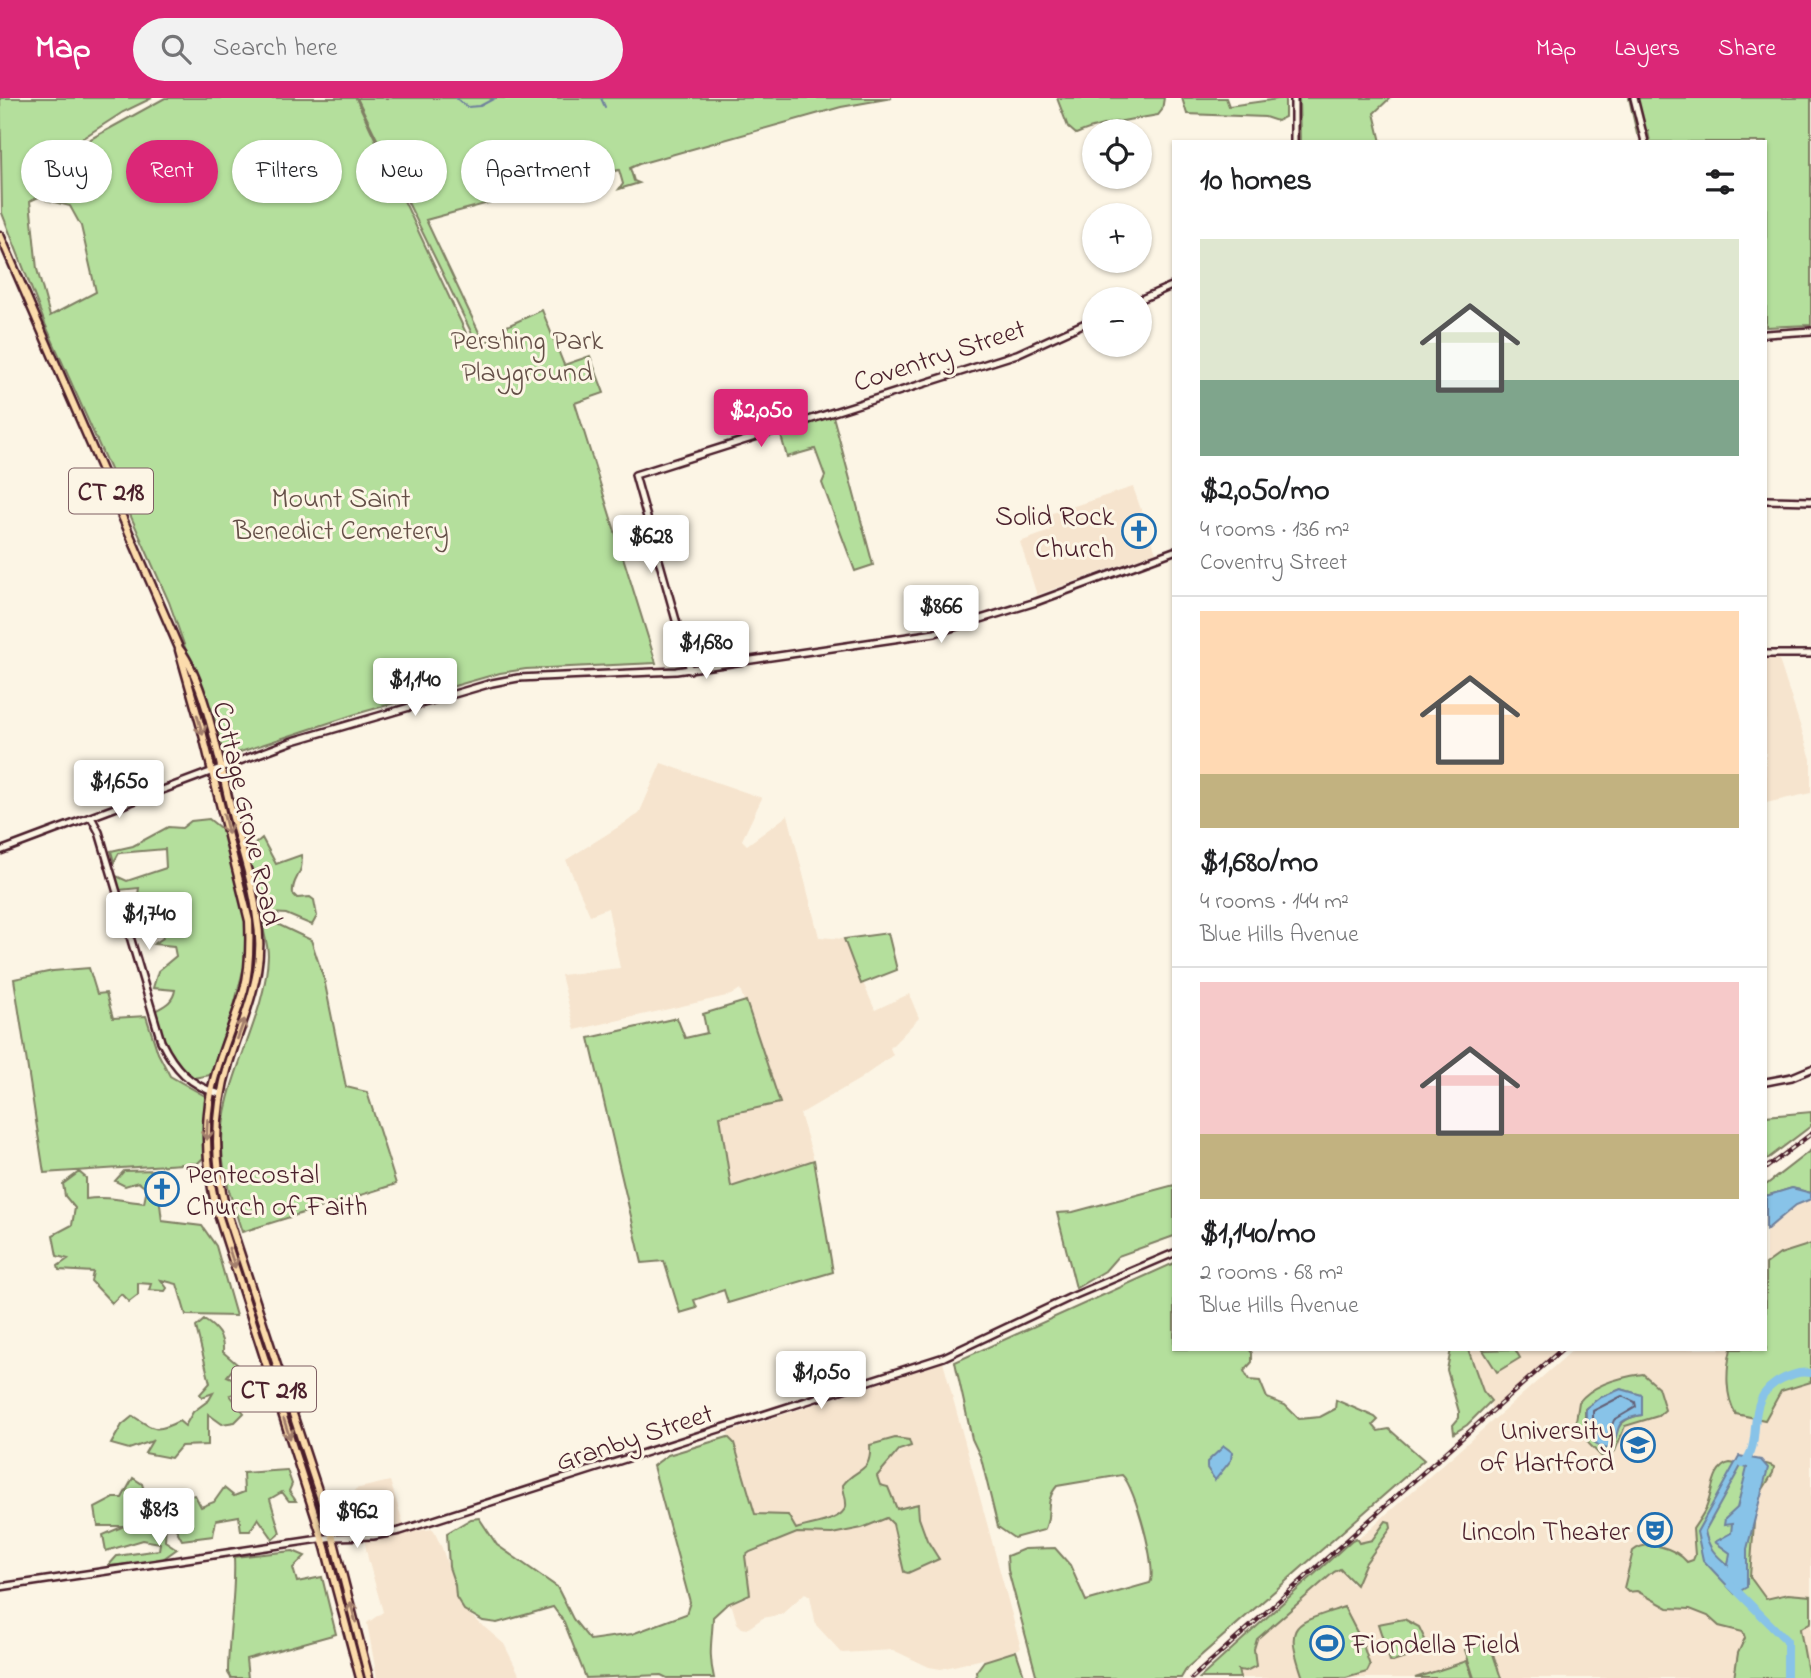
<!DOCTYPE html>
<html lang="en">
<head>
<meta charset="utf-8">
<style>
  body { margin:0; font-family:"Indie Flower",sans-serif; background:#f2f2f2; color:#202124; height:100vh; display:flex; flex-direction:column; font-size:26px; white-space:nowrap }
  * { box-sizing:border-box; margin:0 }
  p { font-size:23px; color:#757577 }
  .icon { flex:none; width:38px; height:38px; fill:none; stroke:currentColor; stroke-width:2; stroke-linecap:round; stroke-linejoin:round }
  .map { position:relative; flex:1; overflow:hidden }
  .panel { position:absolute; left:1172px; top:42px; width:595px; height:1211px; display:flex; flex-direction:column; background:#fff; border-radius:0px; box-shadow:0 2px 5px #0004 }
  .panel>* { flex:none }
  .banner { position:absolute; left:21px; top:42px; width:665px; height:63px; display:flex; gap:14px }
  .buttons { position:absolute; left:1082px; top:21px; display:grid; gap:14px }
  .buttons a { display:grid; place-items:center; width:70px; height:70px; border-radius:50%; background:#fff; box-shadow:0 2px 5px #0004; font-size:35px }
  .price { position:absolute; translate:-50% -60px; padding:0 16px; border-radius:7px; background:#fff; color:#222; font-size:23px; line-height:46px; filter:drop-shadow(0 2px 4px #0008) }
  .price::after { content:''; position:absolute; left:50%; top:42px; width:21px; height:16px; margin-left:-10px; background:inherit; clip-path:polygon(0 0,100% 0,50% 100%) }
  .price.current { background:#db2777; color:#fff }
  ul { padding:0; list-style:none }
  li { display:grid; align-content:center; gap:14px; height:371px; padding:0 28px }
  li+li { border-top:2px solid #e0e0e0 }
  li span { display:grid; place-items:center; height:217px; border-radius:0px; color:#555 }
  li>.icon { margin-inline-start:auto }
  span .icon { width:126px; height:126px; fill:#fffc; stroke-width:1 }
  li b { font-size:30px }
  h2 { display:flex; justify-content:space-between; align-items:center; height:84px; padding:0 28px; font-size:30px }
  .chip { padding:0 24px; border-radius:32px; background:#fff; box-shadow:0 2px 5px #0004; font-size:24px; line-height:63px }
  .chip.current { background:#db2777; color:#fff }
  header { display:flex; align-items:center; gap:42px; box-sizing:border-box; height:98px; padding:0 35px; background:#db2777; color:#fff }
  header strong { font-size:33px }
  nav { display:flex; gap:38px; margin-inline-start:auto; font-size:24px }
  .search { width:490px; height:63px; background:#f2f2f2; display:flex; align-items:center; gap:18px; box-sizing:border-box; padding:0 24px; border-radius:38px; color:#757577; font-size:26px }
  .map>svg:first-child { display:block }
  .built { fill:#f6e4ce }
  .green { fill:#b4df9c; stroke:#7f7f64; stroke-width:2; fill-rule:evenodd }
  .water { fill:#88c3e8; stroke:#6f819c; stroke-width:2; fill-rule:evenodd }
  .lines { fill:none; stroke-linecap:round; stroke-linejoin:round }
  .shore { stroke:#636177; stroke-width:2 }
  .stream { stroke:#6f819c; stroke-width:2 }
  .river { stroke:#88c3e8; stroke-width:8 }
  .secondary-casing { stroke:#4a1f2b; stroke-width:10 }
  .primary-casing { stroke:#4a1f2b; stroke-width:11 }
  .secondary { stroke:#fcf5e5; stroke-width:5 }
  .primary { stroke:#fcdcac; stroke-width:6 }
  .rail-casing { stroke:#4a1f2b; stroke-width:4.5 }
  .rail { stroke:#fcf5e5; stroke-width:2; stroke-dasharray:5; stroke-linecap:butt }
  .oneway { stroke:#a37e6c }
  .labels { text-anchor:middle; stroke-width:6; stroke-linejoin:round; paint-order:stroke }
  .shield { fill:#fcf5e5; stroke:#7f5f63; stroke-width:2 }
  .shield-label { font-size:26px; font-weight:bold; fill:#4a1f2b }
  .park-label { font-size:28px; fill:#644f47; stroke:#fcf5e5 }
  .street-label { font-size:28px; fill:#4a1f2b; stroke:#fcf5e5 }
  .poi-label { font-size:28px; fill:#4a1f2b; stroke:#fcf5e5; text-anchor:end }
</style>
</head>
<body>
<header>
<strong>Map</strong>
<div class="search"><svg class="icon" aria-label="search" viewBox="0 0 24 24"><circle cx="10" cy="10" r="6"/><path d="M15 15l6 6"/></svg>Search here</div>
<nav><a>Map</a><a>Layers</a><a>Share</a></nav>
</header>
<div class="map">
<svg width="1811" height="1580" viewBox="0 0 1811 1580">
  <rect width="100%" height="100%" fill="#fcf5e5"/>
  <filter id="ink" filterUnits="userSpaceOnUse"><feTurbulence type="fractalNoise" baseFrequency=".0143" numOctaves="2"/><feDisplacementMap in="SourceGraphic" scale="14" xChannelSelector="R" yChannelSelector="G"/><feConvolveMatrix kernelMatrix="1 2 1 2 8 2 1 2 1" color-interpolation-filters="sRGB"/></filter>
  <g filter="url(#ink)">
    <path class="built" d="M1133,389L1156,454L1037,497L1020,444L1050,433L1046,417Z
      M1766,559L1779,562L1811,661V695L1766,705Z
      M661,665L762,700L742,742L747,747L788,717L819,839L844,841L875,912L909,896L919,920L890,950L893,957L860,981L800,1016L814,1062L732,1089L719,1018L780,1005L740,891L731,897L575,932L561,877L620,870L608,810L590,817L566,762L639,716Z
      M1811,1101V1580H1240L1238,1572L1246,1573L1256,1568L1254,1551L1257,1541L1334,1474L1340,1471L1352,1486L1357,1485L1365,1466L1391,1430L1389,1424L1382,1429L1372,1442L1359,1445L1357,1442L1574,1251H1766V1132L1796,1107Z
      M1468,1251H1562L1492,1314L1489,1300L1483,1293Z
      M943,1264L1021,1550L984,1563L983,1561L941,1571L929,1569L893,1552L842,1555L816,1527L810,1498L805,1495L782,1516L763,1520L747,1531L742,1530L737,1525L732,1508L727,1506L748,1499L745,1458L791,1437L800,1435L832,1436L862,1430L887,1420L893,1426L904,1474L938,1462L939,1458L928,1444L919,1419L920,1410L911,1407L897,1411L888,1389L880,1387L877,1378L884,1367L904,1351L909,1342L892,1341L870,1349L871,1359L865,1370L847,1381L843,1396L846,1408L843,1413L833,1420L796,1431L785,1416H755L734,1345L727,1335Z
      M390,1383L406,1434L433,1431L442,1450L462,1510L504,1546L521,1580H377L367,1525L383,1514L368,1461L355,1391Z"/>
    <path class="green" d="M0,0H152L123,14L43,66L46,74L47,65L165,0H356L473,250L478,248L357,0H892L841,9L639,66L630,70L634,83L639,85L619,91L623,86L619,72L566,84L426,122L484,245L508,234L505,229L542,212L564,267L590,258L604,295L575,305L656,565L526,571L500,575L356,616L228,658L223,657L169,504L46,228L2,115ZM45,96L46,102L70,108L81,128L96,194L50,218L37,171L30,103Z
      M1057,0H1164L1162,12L1158,17C1130,22 1101,25 1076,36L1068,29Z
      M1226,0L1229,8L1285,0V19L1277,23L1265,19L1187,16L1182,0Z
      M1299,0H1390L1374,15L1381,44H1300Z
      M1629,0H1811V227L1766,229V44H1650L1648,33L1637,36Z
      M833,318L873,467L855,473L822,385L825,378L815,351L787,359L781,338L784,334Z
      M209,721L224,733L245,819L247,857L233,912L210,977L188,981L167,957L153,914C163,908 173,905 175,892L153,890L158,873L176,858L174,848L154,846L163,840L156,816L126,825L123,812L137,803L139,790L119,792L114,777L127,783L166,770L165,751L119,755L114,764L111,753L133,748L168,729L182,730L191,723Z
      M262,740L276,766L301,757C305,777 291,780 293,796L297,800L310,799L314,802L317,818L312,827L286,816L256,814L243,756Z
      M262,825H275L311,842L324,881L346,989L367,994L396,1086L242,1134C233,1106 223,1079 222,1050C220,983 266,924 268,857C268,847 264,836 262,825Z
      M888,835L897,872L861,886L844,841Z
      M89,870L97,896L106,895L113,920L146,918L158,955L170,978L205,998L203,1060L198,1065L44,1075L14,881L53,873Z
      M746,903L780,1005L720,1018L731,1089L814,1062L833,1174L728,1205L724,1192L694,1202L697,1210L680,1215L664,1163L642,1165L589,940L677,920L685,940L707,935L703,916Z
      M1811,1014V1028L1766,1062V1018Z
      M1811,1052V1095L1792,1090L1766,1098V1087Z
      M156,1072L162,1123L202,1128L216,1148L236,1218L186,1217L177,1186L161,1182L167,1190L165,1193L149,1192L151,1186L138,1185V1197L129,1204L121,1196L112,1205L91,1183L93,1174L59,1172L58,1168L68,1161L57,1158L53,1137L72,1127L75,1110L65,1098L63,1086L79,1074L86,1080V1101C106,1098 124,1103 144,1105L147,1091L138,1084L125,1088L115,1083L124,1073Z
      M1174,1087V1138L1118,1158L1105,1173L1076,1190L1057,1115L1073,1114Z
      M1811,1146V1284L1781,1293L1765,1322L1736,1316C1725,1299 1726,1272 1731,1251H1766V1166L1780,1156Z
      M1174,1165V1251H1249L1252,1255V1264L1244,1273L1249,1282L1260,1283L1267,1300L1285,1307L1299,1321L1320,1319L1335,1311L1336,1302L1375,1319L1378,1322L1373,1327L1378,1333L1389,1331L1424,1362L1187,1570L1181,1580H1037L1008,1472L1007,1458L1024,1451L1055,1450L1070,1467L1086,1503L1150,1485C1158,1473 1135,1388 1122,1377L1057,1388C1043,1404 1053,1418 1044,1432L1014,1440L998,1429L981,1360L972,1341L955,1264Z
      M204,1222C217,1230 224,1239 223,1254L237,1266L227,1278L234,1281L237,1295L230,1297L244,1315L235,1324L222,1326L208,1316V1347L181,1348L171,1360L145,1355L152,1343L129,1351L111,1346L122,1327L133,1318C154,1332 156,1335 179,1323L185,1328L193,1314L209,1302L213,1295L202,1299L200,1296L210,1285L196,1229Z
      M1451,1251H1468L1483,1293L1491,1303L1467,1327L1454,1335L1453,1327L1459,1320V1314L1447,1272Z
      M1515,1251L1520,1260L1497,1274L1483,1252Z
      M1643,1276L1658,1289L1665,1312L1658,1318L1625,1328L1615,1353L1602,1359L1589,1346L1576,1323L1579,1304C1593,1286 1621,1279 1643,1276ZM1621,1291L1641,1297L1642,1317C1622,1320 1617,1327 1613,1346L1585,1324V1311L1599,1300Z
      M728,1339L734,1345L755,1416L788,1417L796,1431C809,1426 842,1424 846,1408C847,1402 843,1394 843,1387C856,1369 872,1376 870,1347L895,1340L909,1342L911,1348L899,1352L877,1378L880,1387L888,1389L897,1411L918,1406L919,1420L927,1442L939,1461L908,1475L904,1474L893,1426L887,1420L862,1430L832,1436L797,1435L750,1454L745,1458L750,1496L727,1506L713,1519C712,1544 708,1554 714,1580H667L661,1577L586,1580L564,1524L553,1509L497,1525L483,1523L464,1512L456,1499L455,1487L449,1469L447,1435L471,1421L479,1420L497,1447L557,1489L573,1521L590,1542L632,1536L686,1516L690,1504L653,1368L668,1357Z
      M1730,1365C1744,1369 1762,1361 1774,1369L1773,1375L1760,1396L1755,1411L1750,1479L1766,1501L1788,1496L1811,1498V1524L1800,1531L1809,1580H1734L1738,1555L1745,1540L1743,1534L1719,1528L1708,1518L1690,1511L1668,1510L1637,1493L1628,1494L1624,1490L1633,1453C1648,1441 1675,1450 1687,1464L1693,1462L1695,1457L1693,1431C1697,1425 1702,1418 1705,1412C1713,1398 1711,1368 1730,1365Z
      M287,1372L292,1386L289,1393L296,1403H289L282,1394L270,1401L280,1435L273,1441L258,1420L250,1433H241L239,1418L216,1422L213,1438L182,1442L171,1422L166,1425L165,1443L177,1451L160,1463L108,1468L117,1458L159,1452L160,1445L143,1442L106,1453L103,1437L124,1428H98L95,1410L114,1400H122L133,1380L142,1386L147,1402L153,1400L158,1391L164,1392L166,1404L173,1396L182,1399L195,1397L201,1409L214,1404L224,1390L234,1398L244,1394L243,1375Z
      M1386,1423L1390,1424L1391,1430L1365,1466L1356,1487L1340,1471L1334,1474L1257,1541L1254,1551L1256,1568L1246,1573L1238,1572L1240,1580H1200L1352,1442L1356,1440L1359,1445L1372,1442Z
      M293,1453L305,1458L293,1470L297,1484L322,1479L336,1536L246,1561L248,1580H231L228,1575C228,1536 236,1498 234,1459Z
      M1344,1509L1362,1544L1370,1568L1367,1574L1346,1580H1303C1284,1524 1292,1527 1344,1509Z
      M1404,1521L1419,1529L1430,1552L1393,1564L1390,1563L1378,1526Z
      M1489,1544L1501,1580H1474L1465,1552Z
      M1016,1553L1025,1580H977L976,1574L984,1563Z
      M1467,1563L1473,1580H1415Z"/>
    <path class="water" d="M1792,1090L1811,1095V1101L1796,1107L1766,1132V1098Z
      M1621,1291L1642,1297V1317C1608,1323 1625,1332 1609,1351C1588,1348 1585,1327 1586,1310L1599,1300Z
      M1224,1348L1232,1354L1231,1362L1215,1382L1207,1370V1364Z
      M1739,1358L1761,1362L1768,1370L1747,1451V1489L1735,1496L1703,1462L1697,1434ZM1741,1368L1747,1370L1737,1410L1725,1421L1724,1427L1732,1426L1731,1435L1715,1444L1730,1455L1728,1467C1715,1457 1708,1449 1705,1433Z"/>
    <g class="lines">
      <path class="shore" d="M1622,1298L1635,1304L1636,1309L1614,1322L1607,1340L1602,1341L1593,1327V1313Z"/>
      <path class="stream" d="M456,0L467,9L480,8L495,0
        M601,0L605,9"/>
      <path class="river" d="M1743,1366C1767,1341 1739,1301 1784,1280C1795,1276 1800,1273 1811,1275
        M1731,1487L1787,1543V1580"/>
      <g class="secondary-casing">
        <path id="secondary" d="M1294,0V44
          M1634,0L1645,44
          M1139,202L1174,187
          M1766,236L1811,233
          M1766,402L1811,403
          M1766,556H1811
          M690,572L635,377L1017,256L1094,221
          M91,719L99,734L161,943C174,970 190,988 220,996
          M0,753L293,643L492,585L518,580L676,573L935,535L1036,504L1174,453
          M1766,984L1792,979L1811,971
          M0,1489L333,1439L373,1438L400,1433L944,1259L1071,1199L1174,1155"/>
      </g>
      <g class="primary-casing">
        <path id="primary" d="M0,137L179,550C206,584 221,672 232,716C241,750 253,785 257,820C260,837 260,856 257,873C252,905 238,934 229,965C214,1014 213,1062 226,1112L331,1432L369,1580
          M179,552L202,633L249,823C250,846 250,870 244,892C234,927 218,959 211,994C203,1034 207,1072 216,1110L325,1449L360,1580"/>
      </g>
      <use href="#secondary" class="secondary"/>
      <use href="#primary" class="primary"/>
      <g class="rail-casing">
        <path id="rail" d="M1766,1070L1811,1036
          M1192,1580L1562,1251"/>
      </g>
      <use href="#rail" class="rail"/>
    </g>
    <defs><path id="oneway-shaft" d="M-6 0H5M1.5-3L5.5 0L1.5 3" fill="none" stroke-width="1.6" stroke-linecap="round" stroke-linejoin="round" transform="scale(1.75)"/></defs>
    <g class="oneway">
      <use href="#oneway-shaft" transform="translate(200 627) rotate(74)"/>
      <use href="#oneway-shaft" transform="translate(226 726) rotate(76)"/>
      <use href="#oneway-shaft" transform="translate(241 931) rotate(-70)"/>
      <use href="#oneway-shaft" transform="translate(207 1032) rotate(93)"/>
      <use href="#oneway-shaft" transform="translate(232 1160) rotate(72)"/>
      <use href="#oneway-shaft" transform="translate(287 1331) rotate(72)"/>
      <use href="#oneway-shaft" transform="translate(353 1514) rotate(-105)"/>
    </g>
  </g>
  <defs>
    <g id="church-ring" transform="scale(1.75)"><circle r="9.5" fill="#fcf5e5" stroke="#1f6fb2" stroke-width="1.5"/><path d="M-1.2-6h2.4v3.5h3.3v2.4h-3.3V6h-2.4V-.1h-3.3v-2.4h3.3Z" fill="#1f6fb2"/></g>
    <g id="university-ring" transform="scale(1.75)"><circle r="9.5" fill="#fcf5e5" stroke="#1f6fb2" stroke-width="1.5"/><path d="M0-5L7-2L0 1L-7-2ZM-4 1L0 2.5L4 1V4Q0 6-4 4Z" fill="#1f6fb2"/></g>
    <g id="theatre-ring" transform="scale(1.75)"><circle r="9.5" fill="#fcf5e5" stroke="#1f6fb2" stroke-width="1.5"/><path d="M-5-5.5Q0-4 5-5.5V0Q5 5 0 6Q-5 5-5 0ZM-3.3-2.5H-1v1.5H-3.3ZM1-2.5H3.3v1.5H1ZM-2.8 1Q0 5.5 2.8 1Z" fill="#1f6fb2"/></g>
    <g id="stadium-ring" transform="scale(1.75)"><circle r="9.5" fill="#fcf5e5" stroke="#1f6fb2" stroke-width="1.5"/><path d="M0-5a6.5 5 0 1 0 0 10a6.5 5 0 1 0 0-10ZM-3.5-1.8h7v3.6h-7Z" fill="#1f6fb2"/></g>
  </defs>
  <g fill-rule="evenodd">
    <use href="#church-ring" x="1139" y="433"/>
    <use href="#church-ring" x="162" y="1091"/>
    <use href="#university-ring" x="1638" y="1347"/>
    <use href="#theatre-ring" x="1655" y="1432"/>
    <use href="#stadium-ring" x="1327" y="1545"/>
  </g>
  <g class="labels">
    <g class="shield">
      <rect x="69" y="370.5" width="84" height="45" rx="5"/>
      <rect x="232" y="1268.5" width="84" height="45" rx="5"/>
    </g>
    <g class="shield-label">
      <text x="111" y="402">CT 218</text>
      <text x="274" y="1300">CT 218</text>
    </g>
    <g class="park-label">
      <text x="527" y="251">Pershing Park<tspan x="527" dy="32">Playground</tspan></text>
      <text x="341" y="409">Mount Saint<tspan x="341" dy="32">Benedict Cemetery</tspan></text>
    </g>
    <g class="street-label">
      <text transform="translate(939 256) rotate(-18)" y="10">Coventry Street</text>
      <text transform="translate(249 715) rotate(77)" y="10">Cottage Grove Road</text>
      <text transform="translate(634 1338) rotate(-18)" y="10">Granby Street</text>
    </g>
    <g class="poi-label">
      <text x="1114" y="427">Solid Rock<tspan x="1114" dy="32">Church</tspan></text>
      <text x="186" y="1085" text-anchor="start">Pentecostal<tspan x="186" dy="32">Church of Faith</tspan></text>
      <text x="1614" y="1341">University<tspan x="1614" dy="32">of Hartford</tspan></text>
      <text x="1630" y="1442">Lincoln Theater</text>
      <text x="1352" y="1555" text-anchor="start">Fiondella Field</text>
    </g>
  </g>
</svg>
<div class="buttons">
<a><svg class="icon" aria-label="locate" viewBox="0 0 24 24"><circle cx="12" cy="12" r="6"/><path d="M12 2v4M12 18v4M2 12h4M18 12h4"/></svg></a>
<a>+</a>
<a>−</a>
</div>
<b class="price current" style="left:761px;top:351px">$2,050</b>
<b class="price" style="left:651px;top:477px">$628</b>
<b class="price" style="left:941px;top:547px">$866</b>
<b class="price" style="left:706px;top:583px">$1,680</b>
<b class="price" style="left:415px;top:620px">$1,140</b>
<b class="price" style="left:119px;top:722px">$1,650</b>
<b class="price" style="left:149px;top:854px">$1,740</b>
<b class="price" style="left:821px;top:1313px">$1,050</b>
<b class="price" style="left:159px;top:1450px">$813</b>
<b class="price" style="left:357px;top:1452px">$962</b>
<div class="banner">
<a class="chip">Buy</a>
<a class="chip current">Rent</a>
<a class="chip">Filters</a>
<a class="chip">New</a>
<a class="chip">Apartment</a>
</div>
<section class="panel">
<h2>10 homes<svg class="icon" aria-label="filters" viewBox="0 0 24 24"><path d="M4 7h16M4 17h16"/><circle cx="9" cy="7" r="2"/><circle cx="15" cy="17" r="2"/></svg></h2>
<ul>
<li><span style="background:linear-gradient(#dfe7d0 65%,#7fa58c 0)"><svg class="icon" aria-label="home" viewBox="0 0 24 24"><path d="M3 11l9-7 9 7M6 9v11h12V9"/></svg></span><div><b>$2,050/mo</b><p>4 rooms · 136 m²</p><p>Coventry Street</p></div></li>
<li><span style="background:linear-gradient(#ffd9b3 75%,#c2b280 0)"><svg class="icon" aria-label="home" viewBox="0 0 24 24"><path d="M3 11l9-7 9 7M6 9v11h12V9"/></svg></span><div><b>$1,680/mo</b><p>4 rooms · 144 m²</p><p>Blue Hills Avenue</p></div></li>
<li><span style="background:linear-gradient(#f6c9c9 70%,#c2b280 0)"><svg class="icon" aria-label="home" viewBox="0 0 24 24"><path d="M3 11l9-7 9 7M6 9v11h12V9"/></svg></span><div><b>$1,140/mo</b><p>2 rooms · 68 m²</p><p>Blue Hills Avenue</p></div></li>
</ul>
</section>
</div>
</body>
</html>
